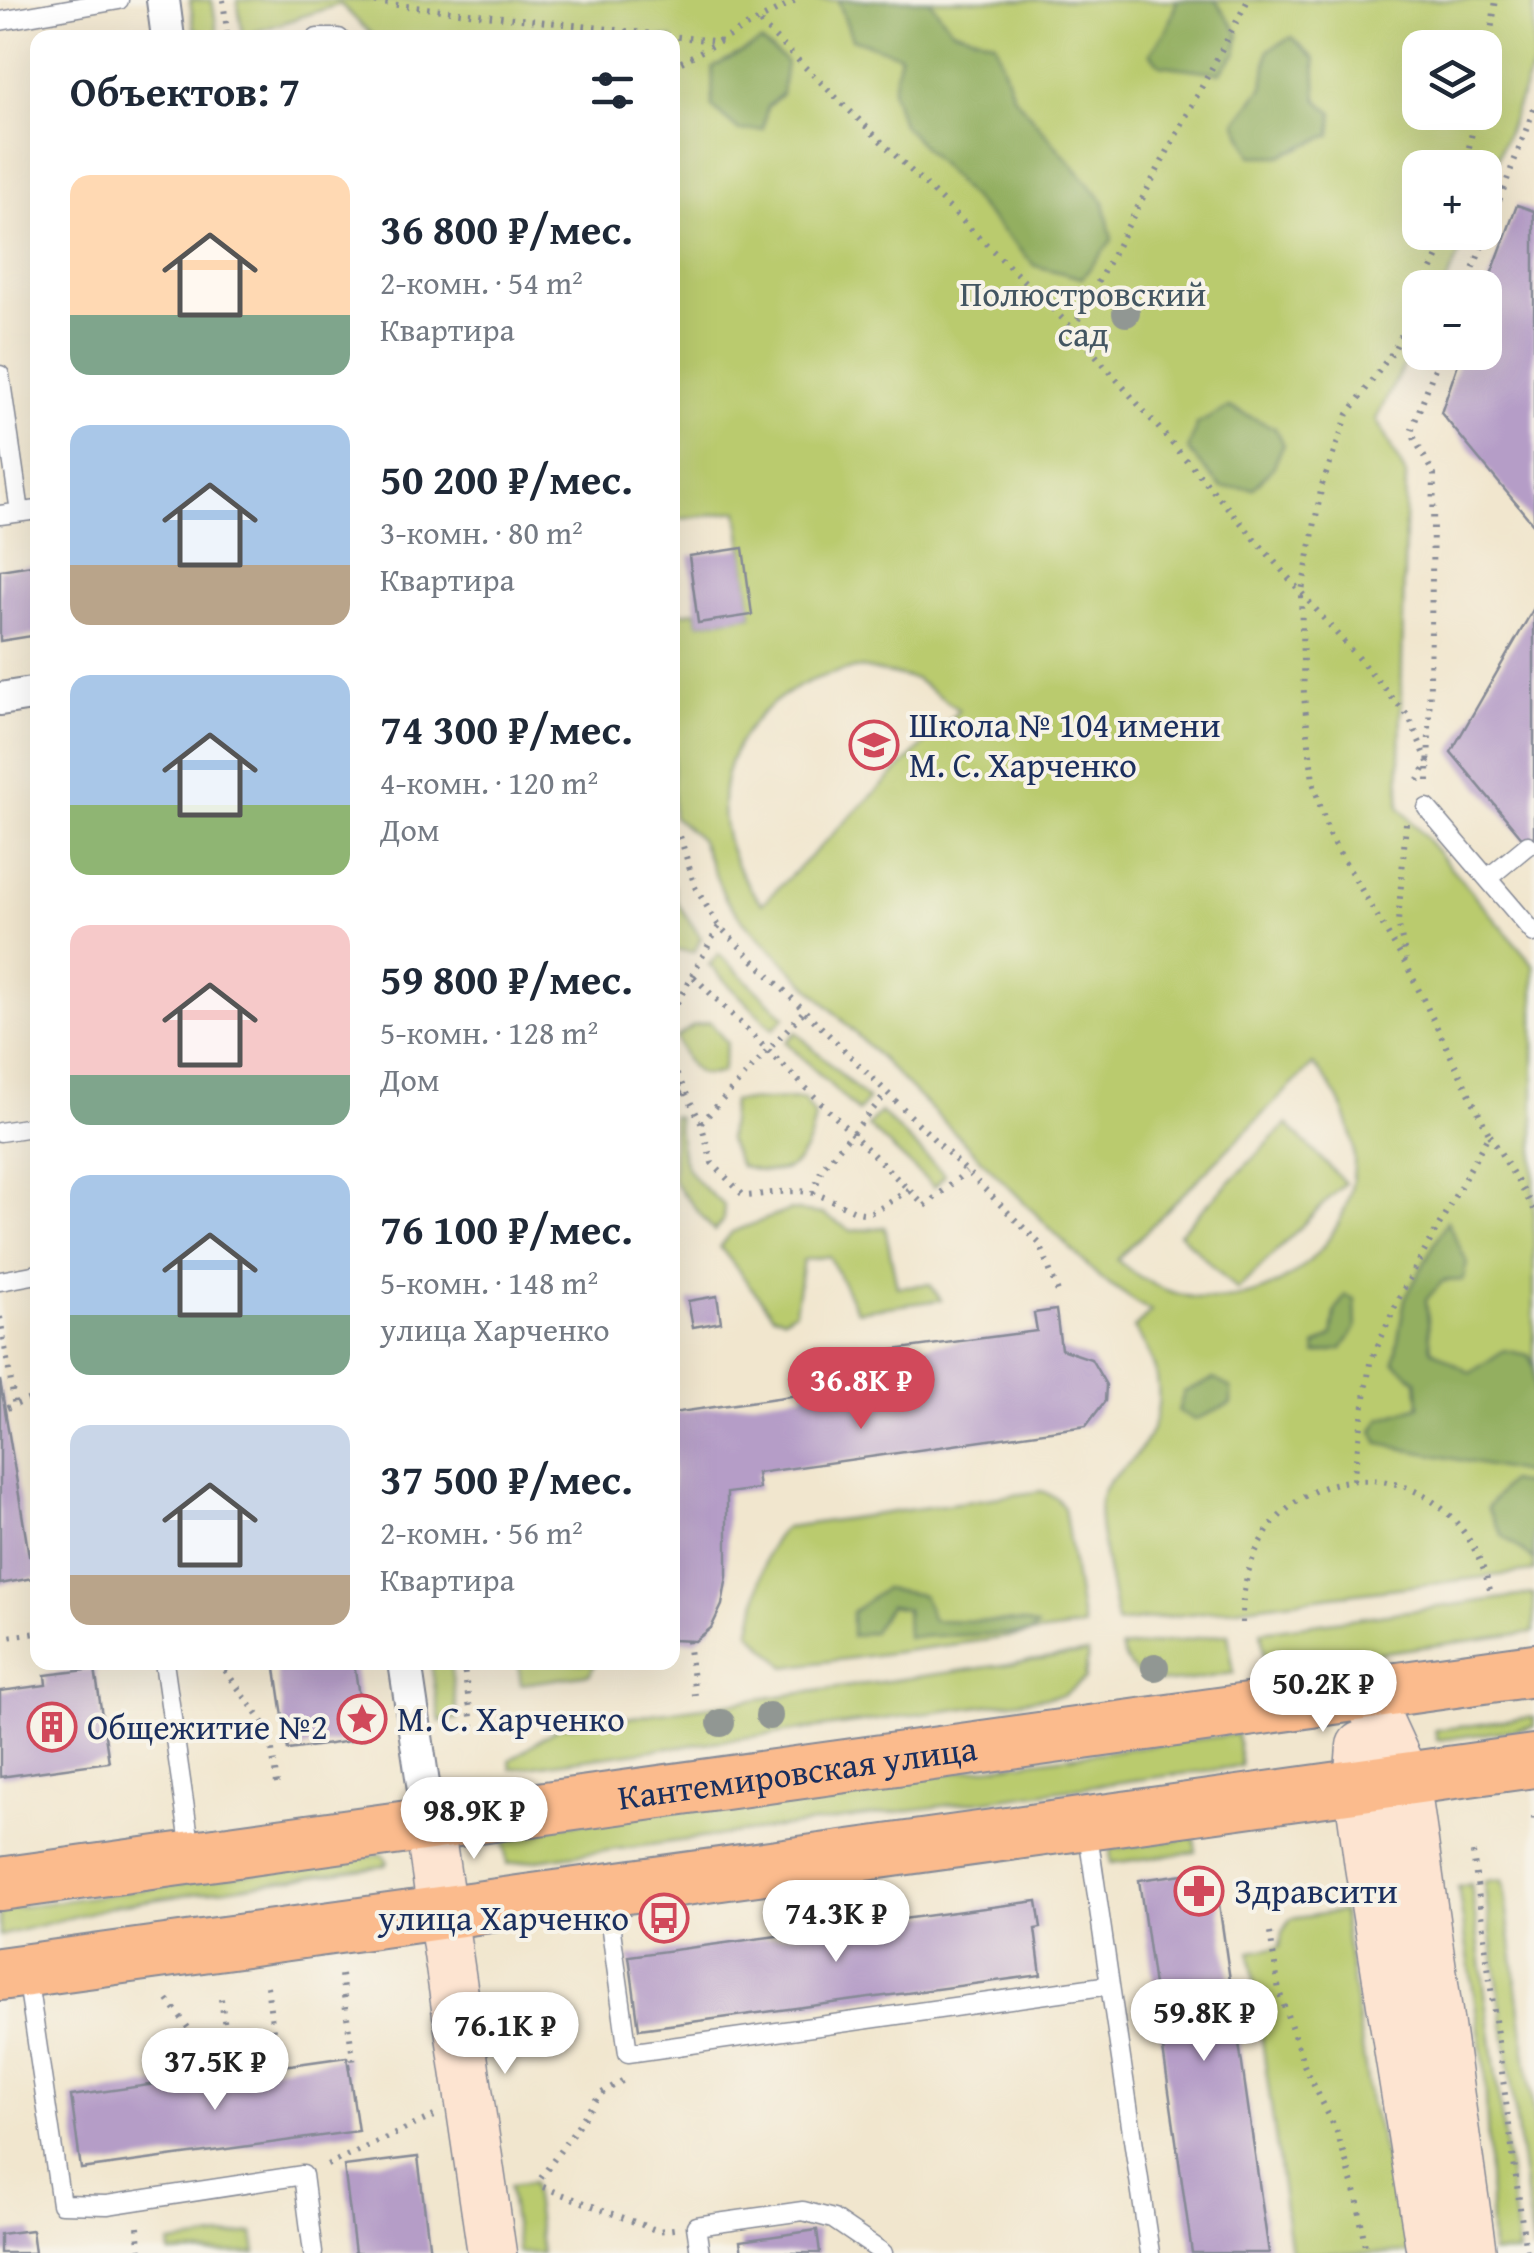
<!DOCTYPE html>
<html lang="ru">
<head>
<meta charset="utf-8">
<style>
  body { margin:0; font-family:"Gentium Book Plus",serif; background:#f2f2f3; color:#1f2937; height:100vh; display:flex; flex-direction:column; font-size:38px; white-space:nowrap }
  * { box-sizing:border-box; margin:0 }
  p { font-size:32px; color:#747a83 }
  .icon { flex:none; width:55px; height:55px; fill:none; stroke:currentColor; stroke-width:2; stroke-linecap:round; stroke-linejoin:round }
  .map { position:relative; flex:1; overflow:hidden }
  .details { position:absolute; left:30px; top:30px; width:650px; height:1640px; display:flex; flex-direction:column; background:#fff; border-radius:20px; box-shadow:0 10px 40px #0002 }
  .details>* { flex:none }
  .tools { position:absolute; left:1402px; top:30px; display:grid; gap:20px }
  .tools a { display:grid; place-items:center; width:100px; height:100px; border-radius:20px; background:#fff; box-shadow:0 10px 40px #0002; font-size:50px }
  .price { position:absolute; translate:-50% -85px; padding:0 22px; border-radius:35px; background:#fff; color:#222; font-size:32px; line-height:65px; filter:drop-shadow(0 2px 5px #0008) }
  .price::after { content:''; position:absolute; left:50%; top:60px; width:30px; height:22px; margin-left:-15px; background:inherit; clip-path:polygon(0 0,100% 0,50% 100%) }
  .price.selected { background:#d1495b; color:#fff }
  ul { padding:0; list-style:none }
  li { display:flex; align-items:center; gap:30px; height:250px; padding:0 40px }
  li span { display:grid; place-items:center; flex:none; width:280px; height:200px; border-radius:20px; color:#555 }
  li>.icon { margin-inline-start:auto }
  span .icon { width:120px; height:120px; fill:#fffc; stroke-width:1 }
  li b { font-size:42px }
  h2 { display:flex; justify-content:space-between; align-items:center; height:120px; padding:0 40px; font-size:42px }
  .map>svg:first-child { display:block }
  .green { fill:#bacb6e; stroke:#6a7d66; stroke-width:2.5; fill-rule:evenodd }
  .forest { fill:#93af61; stroke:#576f60; stroke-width:2.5 }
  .building { fill:#b59dc7 }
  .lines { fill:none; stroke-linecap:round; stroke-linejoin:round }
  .lane-casing { stroke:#868a96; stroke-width:21 }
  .street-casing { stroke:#868a96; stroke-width:36 }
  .secondary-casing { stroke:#868a96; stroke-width:51 }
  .primary-casing { stroke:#868a96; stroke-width:56 }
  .path { stroke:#868a96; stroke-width:6; stroke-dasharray:2.5 8; stroke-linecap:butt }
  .lane { stroke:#fff; stroke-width:18 }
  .street { stroke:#fff; stroke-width:32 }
  .secondary { stroke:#fde4d1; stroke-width:48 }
  .primary { stroke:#fbbb8d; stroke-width:52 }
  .tree { fill:#919793 }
  .labels { text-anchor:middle; stroke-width:8; stroke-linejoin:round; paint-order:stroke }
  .park-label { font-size:35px; fill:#435662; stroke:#f7f3e8 }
  .poi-label { font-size:35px; fill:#1b2f5e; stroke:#f7f3e8; text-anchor:start }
  .street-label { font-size:35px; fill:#1b2f5e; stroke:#f7f3e8 }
</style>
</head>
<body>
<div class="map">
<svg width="1534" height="2253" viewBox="0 0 1534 2253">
  <rect width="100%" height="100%" fill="#f7f3e8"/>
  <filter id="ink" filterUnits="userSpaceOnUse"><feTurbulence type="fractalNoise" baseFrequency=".01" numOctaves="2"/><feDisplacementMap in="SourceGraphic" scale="20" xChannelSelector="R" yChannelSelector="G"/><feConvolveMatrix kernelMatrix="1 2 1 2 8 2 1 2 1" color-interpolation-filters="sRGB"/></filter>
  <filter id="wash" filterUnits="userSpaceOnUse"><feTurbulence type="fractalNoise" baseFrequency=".0048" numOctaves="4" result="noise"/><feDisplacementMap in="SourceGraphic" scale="40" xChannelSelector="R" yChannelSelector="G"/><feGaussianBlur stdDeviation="2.25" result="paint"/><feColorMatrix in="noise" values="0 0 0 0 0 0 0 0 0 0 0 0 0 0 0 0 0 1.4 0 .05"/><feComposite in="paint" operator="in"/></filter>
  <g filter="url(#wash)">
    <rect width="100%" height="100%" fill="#f1e6ce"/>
    <path class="green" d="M190,0H212L218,36L194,29Z
      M237,0H1534V63L1485,191V168H1420V232L1469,233L1444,287L1420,288V334L1376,419L1406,475L1399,807L1534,965V1571L1117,1623C1113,1595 1096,1525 1100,1501C1105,1479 1118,1475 1132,1460C1169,1419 1165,1371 1134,1328L1151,1312L1099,1277L745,923L725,898L700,839L673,816V614L696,611L698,623L752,615L738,511L673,520L672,38L374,37L340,4L243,36ZM1420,48H1485V112H1420ZM862,668L915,679L959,710L762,904C679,805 736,682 862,668ZM1313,1064C1436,1197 1257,1380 1117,1260Z
      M673,884L677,902L701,938L694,952L677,950L673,954Z
      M719,954L785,1017L773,1029L709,965Z
      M710,1022L727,1043L722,1072C692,1082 687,1062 676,1038L693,1026Z
      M796,1032L868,1100L858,1112L786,1042Z
      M804,1099L815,1116C807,1164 790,1182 740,1166L728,1140L732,1101Z
      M880,1112L945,1175L934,1187L868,1126Z
      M673,1116L678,1117C680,1166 686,1174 724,1205L723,1220L714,1231L673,1181Z
      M1287,1124L1345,1183L1237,1290L1179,1233Z
      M790,1210L823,1214L852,1231L885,1227L897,1287L930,1284L941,1300L857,1311L829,1256L803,1260L795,1311L784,1318L773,1315L720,1247L732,1232Z
      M1042,1491L1056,1498L1064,1508L1083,1627L786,1667L750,1632C760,1600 759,1544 787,1527Z
      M1534,1594V1632L1266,1668L1261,1631Z
      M1228,1634L1234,1673C1193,1678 1135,1700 1121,1648Z
      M1088,1653L1085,1679L1063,1695L511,1769L510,1760L559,1727Z
      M431,1663H450L458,1719L440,1722Z
      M518,1663V1662L595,1663L590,1674L521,1684Z
      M1534,1717V1727L1437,1740L1435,1730Z
      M1237,1734L1241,1766L507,1864L503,1833Z
      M1194,1837L1196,1852L1111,1863L1110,1849Z
      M382,1854L388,1862L384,1866L118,1905L0,1936V1910Z
      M1503,1880L1534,2119V2253L1484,1882Z
      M1471,1884L1519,2253H1492L1485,2070L1458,1887Z
      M1342,1911L1370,2102L1411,2253H1291L1250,1952L1280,1947L1282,1932L1291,1919Z
      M532,2183L542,2253H518L509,2186Z
      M253,2233L256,2253H170L169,2244Z"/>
    <path class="forest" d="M838,0H929L952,29L995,42L1013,95L1104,202L1112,240L1082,278L1035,266L902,124L892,91L900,55L852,39Z
      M1177,0H1215L1239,34L1236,53L1220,73L1160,65L1150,53L1167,29Z
      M1292,37L1315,59L1317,99L1333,113L1331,135L1280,156H1252L1236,122L1263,87L1268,50Z
      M761,42L786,61L782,94L767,107L763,129L739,131L712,107L713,67Z
      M1229,407L1275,428L1283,445L1274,466L1254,488H1222L1188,450L1197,424Z
      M1447,1221L1467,1262L1463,1280L1443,1281L1426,1300L1431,1349L1470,1373L1504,1350L1529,1355L1534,1367V1475L1379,1444L1373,1431L1380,1419L1419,1406L1417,1381L1394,1362L1405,1299Z
      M1345,1295L1355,1299L1356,1328L1342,1349L1316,1354L1315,1346L1332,1336L1335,1312Z
      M1214,1379L1231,1388V1404L1195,1420L1178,1411L1184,1392Z
      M1509,1481L1534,1486V1560L1502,1535L1487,1508Z
      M884,1589L923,1595L933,1620L1025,1622L1037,1627L1030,1633L907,1637L906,1609L889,1606L873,1632L852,1636V1612Z"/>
    <g id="blocks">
      <path class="building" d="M1517,205L1534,211V525L1441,413L1462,352H1485V291Z
        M743,548L752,615L698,623L689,556Z
        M38,564V635L0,641V570Z
        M1534,608V852L1451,752Z
        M717,1296L721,1322L693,1327L688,1301Z
        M1056,1310L1061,1349L1091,1359L1106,1385L1105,1401L1086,1426L757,1473L759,1489L727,1493V1576L722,1605L711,1628L695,1641L672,1640V1413L805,1394L801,1362L1037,1331L1034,1313Z
        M0,1380L29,1556L38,1559V1577L0,1584Z
        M275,1662H354L365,1739L288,1750Z
        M95,1669L109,1762L0,1777V1691L46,1685L45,1675Z
        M1214,1870L1223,1931L1269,2253H1192L1191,2246L1139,1880Z
        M1037,1901L1041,1928L1035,1929L1041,1975L639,2029L629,1956Z
        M347,2057L358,2131L81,2169L71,2096Z
        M418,2157L430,2253H355L344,2166Z
        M32,2230L35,2253H0V2234Z
        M817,2230L820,2253H742L740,2241Z"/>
    </g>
  </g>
  <g filter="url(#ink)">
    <use href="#blocks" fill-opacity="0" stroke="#868a96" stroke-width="2.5"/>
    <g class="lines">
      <g class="lane-casing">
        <path id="lane" d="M0,21L119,0
          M317,38H339
          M0,375L20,512
          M0,515L38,510
          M1427,808L1534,933
          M1488,878L1528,845
          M0,1132L38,1126
          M0,1281L38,1274
          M164,1662L191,1851
          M1087,1827L1110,1985
          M606,1894L628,2053L1110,1985L1150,2253
          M27,1975L61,2204L107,2205L303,2175L313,2253
          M700,2253L696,2226L803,2211L833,2219L883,2253"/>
      </g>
      <g class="street-casing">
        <path id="street" d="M163,0L168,38
          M0,699L38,693
          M405,1662L429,1824"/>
      </g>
      <g class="secondary-casing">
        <path id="secondary" d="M1366,1693L1405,1778L1472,2253
          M1361,1746L1358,1785L1369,1866L1431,2253
          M429,1824L492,2253"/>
      </g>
      <g class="primary-casing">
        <g id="primary">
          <path id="s1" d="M0,1884L1534,1670"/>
          <path d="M0,1974L1534,1761"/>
        </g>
      </g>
      <path class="path" d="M223,0L228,38
        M354,0L723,42
        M760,23L1073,329L1409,717L1428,762L1417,782
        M672,67L796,0
        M1485,68L1496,0
        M1465,168L1476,112
        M1423,288L1449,232
        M1466,288L1534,109
        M1073,329L1248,0
        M1428,781L1434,475L1411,432L1441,352
        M1406,823L1398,922L1406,959
        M672,830L680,836L695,887L719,926L1040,1244L1059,1295
        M694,977L925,1206L966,1172
        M672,1012L719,926
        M672,1065L701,1123L712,1163L744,1196C765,1195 797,1187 816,1194C869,1213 856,1227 909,1189
        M672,1099L685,1091
        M701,1123L804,1011
        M1490,1135L1534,1209
        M813,1193L822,1168L887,1093
        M0,1317L15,1407
        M7,1408L38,1396
        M1353,1480L1370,1363L1400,1296L1489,1134L1408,968L1329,835L1313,782L1304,696L1301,596L1322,485L1348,414L1394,350L1420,295
        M1242,1623C1239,1453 1448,1425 1490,1590
        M0,1638L38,1633
        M688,1641L695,1695
        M219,1662L269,1730L278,1791
        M463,1662L473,1730
        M1534,1817V1820
        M1473,1853L1526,2253
        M1270,1933L1279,1991L1304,2065L1337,2132L1357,2197L1366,2253
        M341,1975L354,2065L348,2066
        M267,1986L278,2067
        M168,2000L219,2071L231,2069L220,1992
        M327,2165L434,2116
        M541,2178L600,2094L627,2078
        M543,2187L658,2231L674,2229
        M138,2227L141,2253"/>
      <use href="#lane" class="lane"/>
      <use href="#street" class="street"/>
      <use href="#secondary" class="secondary"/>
      <use href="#primary" class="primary"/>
    </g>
    <g class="tree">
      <circle cx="1126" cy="313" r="14"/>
      <circle cx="1155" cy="1667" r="14"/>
      <circle cx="769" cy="1716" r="14"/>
      <circle cx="721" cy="1723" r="14"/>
    </g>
  </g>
  <defs>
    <g id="school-ring" transform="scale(2.5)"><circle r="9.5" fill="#f7f3e8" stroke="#d1495b" stroke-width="1.5"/><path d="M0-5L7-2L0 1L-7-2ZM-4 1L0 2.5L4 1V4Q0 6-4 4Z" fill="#d1495b"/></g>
    <g id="sight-ring" transform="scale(2.5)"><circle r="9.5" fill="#f7f3e8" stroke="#d1495b" stroke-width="1.5"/><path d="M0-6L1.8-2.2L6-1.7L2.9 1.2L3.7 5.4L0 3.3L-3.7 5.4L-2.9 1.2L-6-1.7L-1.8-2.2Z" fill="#d1495b"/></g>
    <g id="building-ring" transform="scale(2.5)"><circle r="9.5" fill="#f7f3e8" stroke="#d1495b" stroke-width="1.5"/><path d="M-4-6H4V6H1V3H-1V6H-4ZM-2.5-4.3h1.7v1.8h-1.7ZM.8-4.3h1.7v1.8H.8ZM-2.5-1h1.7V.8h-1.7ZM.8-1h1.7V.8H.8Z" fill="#d1495b"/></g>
    <g id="pharmacy-ring" transform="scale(2.5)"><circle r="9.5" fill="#f7f3e8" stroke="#d1495b" stroke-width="1.5"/><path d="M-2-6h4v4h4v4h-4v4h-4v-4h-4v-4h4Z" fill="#d1495b"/></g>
    <g id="bus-ring" transform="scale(2.5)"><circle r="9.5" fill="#f7f3e8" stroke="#d1495b" stroke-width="1.5"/><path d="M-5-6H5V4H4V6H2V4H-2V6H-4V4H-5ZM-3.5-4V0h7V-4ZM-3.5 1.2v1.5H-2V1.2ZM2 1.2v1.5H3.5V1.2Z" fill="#d1495b"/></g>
  </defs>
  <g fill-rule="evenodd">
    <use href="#school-ring" x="874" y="745"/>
    <use href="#sight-ring" x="362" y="1719"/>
    <use href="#building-ring" x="52" y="1727"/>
    <use href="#pharmacy-ring" x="1199" y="1891"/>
    <use href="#bus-ring" x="664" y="1918"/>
  </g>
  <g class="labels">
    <g class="park-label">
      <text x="1083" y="306">Полюстровский<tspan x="1083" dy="40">сад</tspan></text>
    </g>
    <g class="poi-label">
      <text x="909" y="737">Школа № 104 имени<tspan x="909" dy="40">М. С. Харченко</tspan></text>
      <text x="397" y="1731">М. С. Харченко</text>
      <text x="87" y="1739">Общежитие №2</text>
      <text x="1234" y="1903">Здравсити</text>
      <text x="629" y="1930" text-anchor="end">улица Харченко</text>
    </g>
    <g class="street-label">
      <text dy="12" stroke="none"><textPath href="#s1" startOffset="805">Кантемировская улица</textPath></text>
    </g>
  </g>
</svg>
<div class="tools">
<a><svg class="icon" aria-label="layers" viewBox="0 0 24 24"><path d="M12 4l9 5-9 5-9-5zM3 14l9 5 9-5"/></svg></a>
<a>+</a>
<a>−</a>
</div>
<b class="price selected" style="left:861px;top:1432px">36.8K ₽</b>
<b class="price" style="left:1323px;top:1735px">50.2K ₽</b>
<b class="price" style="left:474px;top:1862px">98.9K ₽</b>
<b class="price" style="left:836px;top:1965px">74.3K ₽</b>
<b class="price" style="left:1204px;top:2064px">59.8K ₽</b>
<b class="price" style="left:505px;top:2077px">76.1K ₽</b>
<b class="price" style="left:215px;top:2113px">37.5K ₽</b>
<section class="details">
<h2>Объектов: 7<svg class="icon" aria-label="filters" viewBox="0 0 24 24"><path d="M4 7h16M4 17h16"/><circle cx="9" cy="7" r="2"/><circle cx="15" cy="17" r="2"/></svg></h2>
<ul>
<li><span style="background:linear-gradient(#ffd9b3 70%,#7fa58c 0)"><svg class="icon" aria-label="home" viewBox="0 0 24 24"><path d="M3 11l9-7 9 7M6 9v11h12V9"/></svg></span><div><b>36 800 ₽/мес.</b><p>2-комн. · 54 m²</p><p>Квартира</p></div></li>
<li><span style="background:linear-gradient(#a9c7e8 70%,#b9a48a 0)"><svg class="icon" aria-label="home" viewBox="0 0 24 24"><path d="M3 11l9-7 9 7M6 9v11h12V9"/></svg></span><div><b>50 200 ₽/мес.</b><p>3-комн. · 80 m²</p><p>Квартира</p></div></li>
<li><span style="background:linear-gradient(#a9c7e8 65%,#8fb573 0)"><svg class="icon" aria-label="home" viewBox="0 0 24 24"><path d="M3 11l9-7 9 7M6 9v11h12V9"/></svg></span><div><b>74 300 ₽/мес.</b><p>4-комн. · 120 m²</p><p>Дом</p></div></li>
<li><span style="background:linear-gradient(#f6c9c9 75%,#7fa58c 0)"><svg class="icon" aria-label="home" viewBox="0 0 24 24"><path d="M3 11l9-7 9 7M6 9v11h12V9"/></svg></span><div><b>59 800 ₽/мес.</b><p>5-комн. · 128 m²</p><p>Дом</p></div></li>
<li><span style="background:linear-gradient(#a9c7e8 70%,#7fa58c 0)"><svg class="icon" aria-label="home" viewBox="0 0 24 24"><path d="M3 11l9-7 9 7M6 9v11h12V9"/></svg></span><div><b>76 100 ₽/мес.</b><p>5-комн. · 148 m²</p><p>улица Харченко</p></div></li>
<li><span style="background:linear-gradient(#c9d6e8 75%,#b9a48a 0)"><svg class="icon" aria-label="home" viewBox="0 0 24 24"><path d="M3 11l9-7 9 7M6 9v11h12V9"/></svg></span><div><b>37 500 ₽/мес.</b><p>2-комн. · 56 m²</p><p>Квартира</p></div></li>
</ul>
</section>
</div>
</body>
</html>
